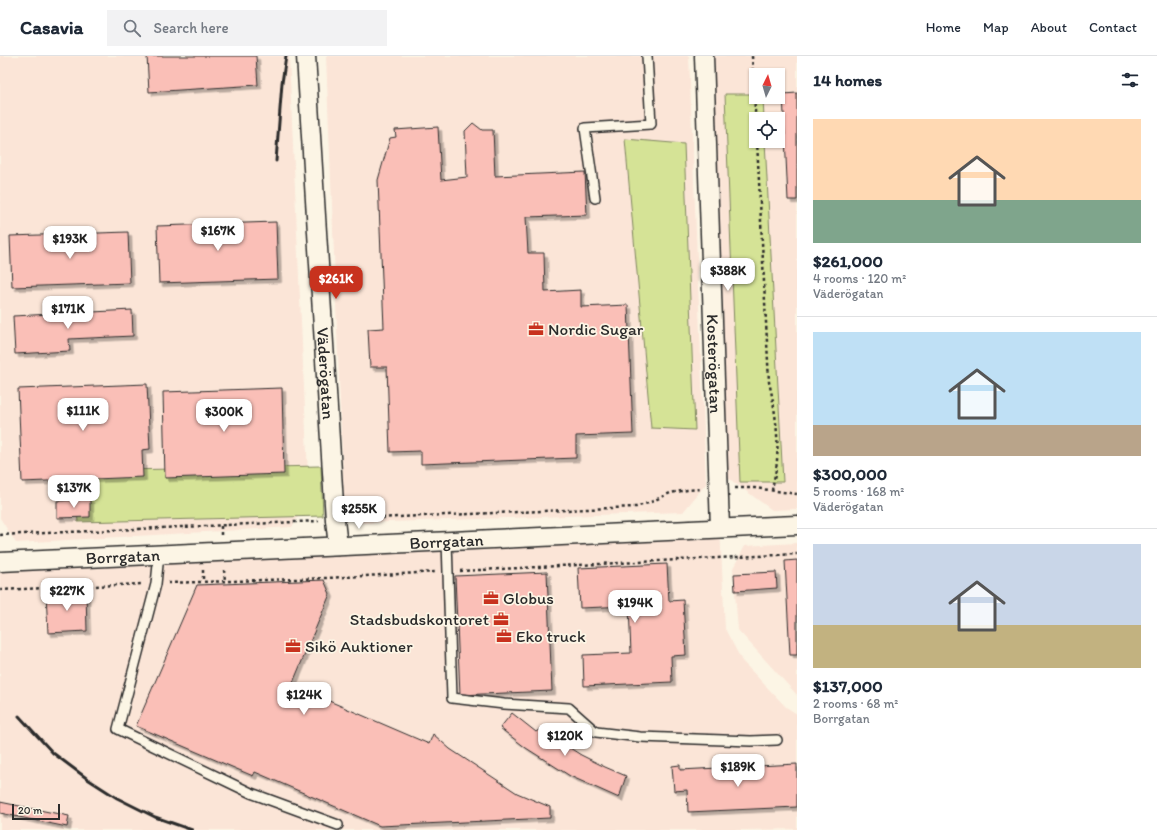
<!DOCTYPE html>
<html lang="en">
<head>
<meta charset="utf-8">
<style>
  body { margin:0; font-family:Itim,sans-serif; background:#f2f2f3; color:#1f2937; height:100vh; display:flex; flex-direction:column; font-size:15px; white-space:nowrap }
  * { box-sizing:border-box; margin:0 }
  p { font-size:13px; color:#747a83 }
  .icon { flex:none; width:22px; height:22px; fill:none; stroke:currentColor; stroke-width:2; stroke-linecap:round; stroke-linejoin:round }
  .map { position:relative; flex:1; overflow:hidden }
  .side { display:flex; flex-direction:column; background:#fff; width:360px }
  .side>* { flex:none }
  .needle { width:26px; rotate:5deg }
  .buttons { position:absolute; left:749px; top:12px; display:grid; gap:8px }
  .buttons a { display:grid; place-items:center; width:36px; height:36px; border-radius:0px; background:#fff; box-shadow:0 1px 3px #0004; font-size:20px }
  .scale { position:absolute; left:12px; bottom:10px; width:48px; box-sizing:border-box; padding-left:4px; border:2px solid #2b2b2b; border-top:0; font-size:11px; line-height:14px; white-space:nowrap; color:#2b2b2b; -webkit-text-stroke:3px #fcf5e5; paint-order:stroke }
  .price { position:absolute; translate:-50% -34px; padding:0 9px; border-radius:8px; background:#fff; color:#222; font-size:13px; line-height:26px; filter:drop-shadow(0 1px 2px #0008) }
  .price::after { content:''; position:absolute; left:50%; top:24px; width:12px; height:9px; margin-left:-6px; background:inherit; clip-path:polygon(0 0,100% 0,50% 100%) }
  .price.active { background:#c8321e; color:#fff }
  ul { padding:0; list-style:none }
  li { display:grid; align-content:center; gap:8px; height:212px; padding:0 16px }
  li+li { border-top:1px solid #e0e1e3 }
  li span { display:grid; place-items:center; height:124px; border-radius:0px; color:#555 }
  li>.icon { margin-inline-start:auto }
  span .icon { width:72px; height:72px; fill:#fffc; stroke-width:1 }
  li b { font-size:17px }
  h2 { display:flex; justify-content:space-between; align-items:center; height:48px; padding:0 16px; font-size:17px }
  header { display:flex; align-items:center; gap:24px; box-sizing:border-box; height:56px; padding:0 20px; background:#fff; border-bottom:1px solid #e0e1e3 }
  header strong { font-size:19px }
  nav { display:flex; gap:22px; margin-inline-start:auto; font-size:14px }
  .search { width:280px; height:36px; background:#f2f2f3; display:flex; align-items:center; gap:10px; box-sizing:border-box; padding:0 14px; border-radius:0px; color:#747a83; font-size:15px }
  main { display:flex; flex:1; min-height:0 }
  .map>svg:first-child { display:block }
  .built { fill:#fbe5d7; fill-rule:evenodd }
  .green { fill:#d5e396; stroke:#808760 }
  .building { fill:#fabfb7; stroke:#2b2b2b; filter:url(#shadow) }
  .lines { fill:none; stroke-linecap:round; stroke-linejoin:round }
  .lane-casing { stroke:#2b2b2b; stroke-width:12 }
  .street-casing { stroke:#2b2b2b; stroke-width:21 }
  .path { stroke:#2b2b2b; stroke-width:2.5; stroke-dasharray:3 3; stroke-linecap:butt }
  .lane { stroke:#fcf5e5; stroke-width:9 }
  .street { stroke:#fcf5e5; stroke-width:18 }
  .rail { stroke:#2b2b2b; stroke-width:3 }
  .labels { text-anchor:middle; stroke-width:3.5; stroke-linejoin:round; paint-order:stroke }
  .poi-label { font-size:17px; fill:#2b2b2b; stroke:#fcf5e5; text-anchor:start }
  .street-label { font-size:17px; fill:#2b2b2b; stroke:#fcf5e5 }
</style>
</head>
<body>
<header>
<strong>Casavia</strong>
<div class="search"><svg class="icon" aria-label="search" viewBox="0 0 24 24"><circle cx="10" cy="10" r="6"/><path d="M15 15l6 6"/></svg>Search here</div>
<nav><a>Home</a><a>Map</a><a>About</a><a>Contact</a></nav>
</header>
<main>
<div class="map">
<svg width="797" height="774" viewBox="0 0 797 774">
  <defs>
    <filter id="shadow"><feDropShadow dx="3.5" dy="3.5" stdDeviation="0" flood-color="#0004"/></filter>
  </defs>
  <rect width="100%" height="100%" fill="#fcf5e5"/>
  <filter id="ink" filterUnits="userSpaceOnUse"><feTurbulence type="fractalNoise" baseFrequency=".025" numOctaves="2"/><feDisplacementMap in="SourceGraphic" scale="8" xChannelSelector="R" yChannelSelector="G"/><feConvolveMatrix kernelMatrix="1 2 1 2 8 2 1 2 1" color-interpolation-filters="sRGB"/></filter>
  <g filter="url(#ink)">
    <path class="built" d="M0,0H289L309,442L292,471L16,487L0,462Z
      M326,0H689L706,428L683,456L360,467L344,447Z
      M714,0H797V453L772,454L728,422ZM756,19H778V41H756ZM756,63H778V85H756Z
      M720,472L725,573L742,605L786,651L797,658V773L745,774H0V506Z
      M797,487V639L738,574L733,512L745,490Z"/>
    <path class="green" d="M725,38H756V41H763L764,63H756V85H765L783,426H740Z
      M625,83L684,88L695,374L651,372Z
      M321,410L323,460L78,466L74,415Z"/>
    <path class="building" d="M147,0H256L258,29L149,36Z
      M797,37V144H788L783,38Z
      M473,67L482,74H493L495,120L585,116L587,159L526,161L528,197H544L545,236L581,234V251L628,249L633,378L576,380V402L421,408V395L390,396L387,311H370L368,273L384,272L378,124L390,82L396,81L395,74L438,71L441,124L467,121L465,75Z
      M276,166L278,223L159,227L157,170Z
      M128,176L130,227L12,231L10,180Z
      M132,254L133,280L69,283L70,295L15,298L13,260Z
      M147,328L150,393L142,394L143,421L22,426L18,333Z
      M282,332L284,418L165,422L163,336Z
      M90,443V461L57,462V445Z
      M797,504V599H790L785,505Z
      M667,508L669,545L683,544L686,599L671,600L672,626L584,630L583,599L631,597L629,550L580,552L578,512Z
      M547,516L552,635L460,639L455,520Z
      M776,516L777,532L735,535L734,518Z
      M324,524L330,538L292,629L429,688L433,678L450,693L517,737L550,751V762L380,770L255,716L253,720L136,670L197,529Z
      M86,536L87,575L48,577L46,537Z
      M512,657L536,676L540,673L581,699L605,711L626,720L619,742L570,720L526,692L500,672Z
      M797,708V751L688,756L687,734L674,735L672,710L680,709V714Z
      M0,746L69,760L67,771L0,757Z"/>
    <g class="lines">
      <g class="lane-casing">
        <path id="lane" d="M595,142L585,72L651,68L647,0
          M447,485L452,642L504,648L569,652L596,676L640,681L751,685L777,684
          M159,499L156,528L118,673L251,737L338,769"/>
      </g>
      <g class="street-casing">
        <g id="street">
          <path id="s1" d="M306,0L335,464L338,490"/>
          <path id="s2" d="M704,0L720,472"/>
          <path id="s3" d="M0,506L797,469"/>
        </g>
      </g>
      <path class="path" d="M752,0L756,72
        M757,85L769,326C775,351 780,387 776,413C775,420 773,427 772,434
        M735,432H755L797,438
        M352,463L636,451L651,446L670,437L687,434L702,433
        M221,470V480
        M0,479L319,465
        M203,514V525
        M224,514L225,525
        M460,515L797,498
        M168,527L327,522L437,516
        M0,534L143,528"/>
      <use href="#lane" class="lane"/>
      <use href="#street" class="street"/>
      <path class="rail" d="M276,105L282,27L286,0
        M19,660L53,697L89,724L117,742L155,761L192,774"/>
    </g>
  </g>
  <defs>
    <g id="office-bare" transform="scale(1.2)"><path d="M-6-3h4V-5.5h4V-3h4V5H-6ZM-1-4.5V-3h2v-1.5ZM-6 0V1H6V0Z" fill="#c8321e" stroke="#fcf5e5" stroke-width="2.5" paint-order="stroke"/></g>
  </defs>
  <g fill-rule="evenodd">
    <use href="#office-bare" x="536" y="273"/>
    <use href="#office-bare" x="491" y="542"/>
    <use href="#office-bare" x="501" y="563"/>
    <use href="#office-bare" x="504" y="580"/>
    <use href="#office-bare" x="293" y="590"/>
  </g>
  <g class="labels">
    <g class="poi-label">
      <text x="548" y="279">Nordic Sugar</text>
      <text x="503" y="548">Globus</text>
      <text x="489" y="569" text-anchor="end">Stadsbudskontoret</text>
      <text x="516" y="586">Eko truck</text>
      <text x="305" y="596">Sikö Auktioner</text>
    </g>
    <g class="street-label">
      <text dy="6" stroke="none"><textPath href="#s2" startOffset="308">Kosterögatan</textPath></text>
      <text dy="6" stroke="none"><textPath href="#s1" startOffset="318">Väderögatan</textPath></text>
      <text dy="6" stroke="none"><textPath href="#s3" startOffset="447">Borrgatan</textPath></text>
      <text dy="6" stroke="none"><textPath href="#s3" startOffset="123">Borrgatan</textPath></text>
    </g>
  </g>
</svg>
<div class="buttons">
<a><svg class="needle" viewBox="-14 -14 28 28"><path d="M0-13l5 13h-10z" fill="#e53935"/><path d="M0 13l5-13h-10z" fill="#747a83"/></svg></a>
<a><svg class="icon" aria-label="locate" viewBox="0 0 24 24"><circle cx="12" cy="12" r="6"/><path d="M12 2v4M12 18v4M2 12h4M18 12h4"/></svg></a>
</div>
<div class="scale">20 m</div>
<b class="price" style="left:218px;top:196px">$167K</b>
<b class="price" style="left:70px;top:204px">$193K</b>
<b class="price" style="left:728px;top:236px">$388K</b>
<b class="price active" style="left:336px;top:244px">$261K</b>
<b class="price" style="left:68px;top:274px">$171K</b>
<b class="price" style="left:83px;top:376px">$111K</b>
<b class="price" style="left:224px;top:377px">$300K</b>
<b class="price" style="left:74px;top:453px">$137K</b>
<b class="price" style="left:359px;top:474px">$255K</b>
<b class="price" style="left:67px;top:556px">$227K</b>
<b class="price" style="left:635px;top:568px">$194K</b>
<b class="price" style="left:304px;top:660px">$124K</b>
<b class="price" style="left:565px;top:701px">$120K</b>
<b class="price" style="left:738px;top:732px">$189K</b>
</div>
<section class="side">
<h2>14 homes<svg class="icon" aria-label="filters" viewBox="0 0 24 24"><path d="M4 7h16M4 17h16"/><circle cx="9" cy="7" r="2"/><circle cx="15" cy="17" r="2"/></svg></h2>
<ul>
<li><span style="background:linear-gradient(#ffd9b3 65%,#7fa58c 0)"><svg class="icon" aria-label="home" viewBox="0 0 24 24"><path d="M3 11l9-7 9 7M6 9v11h12V9"/></svg></span><div><b>$261,000</b><p>4 rooms · 120 m²</p><p>Väderögatan</p></div></li>
<li><span style="background:linear-gradient(#bfe0f5 75%,#b9a48a 0)"><svg class="icon" aria-label="home" viewBox="0 0 24 24"><path d="M3 11l9-7 9 7M6 9v11h12V9"/></svg></span><div><b>$300,000</b><p>5 rooms · 168 m²</p><p>Väderögatan</p></div></li>
<li><span style="background:linear-gradient(#c9d6e8 65%,#c2b280 0)"><svg class="icon" aria-label="home" viewBox="0 0 24 24"><path d="M3 11l9-7 9 7M6 9v11h12V9"/></svg></span><div><b>$137,000</b><p>2 rooms · 68 m²</p><p>Borrgatan</p></div></li>
</ul>
</section>
</main>
</body>
</html>
